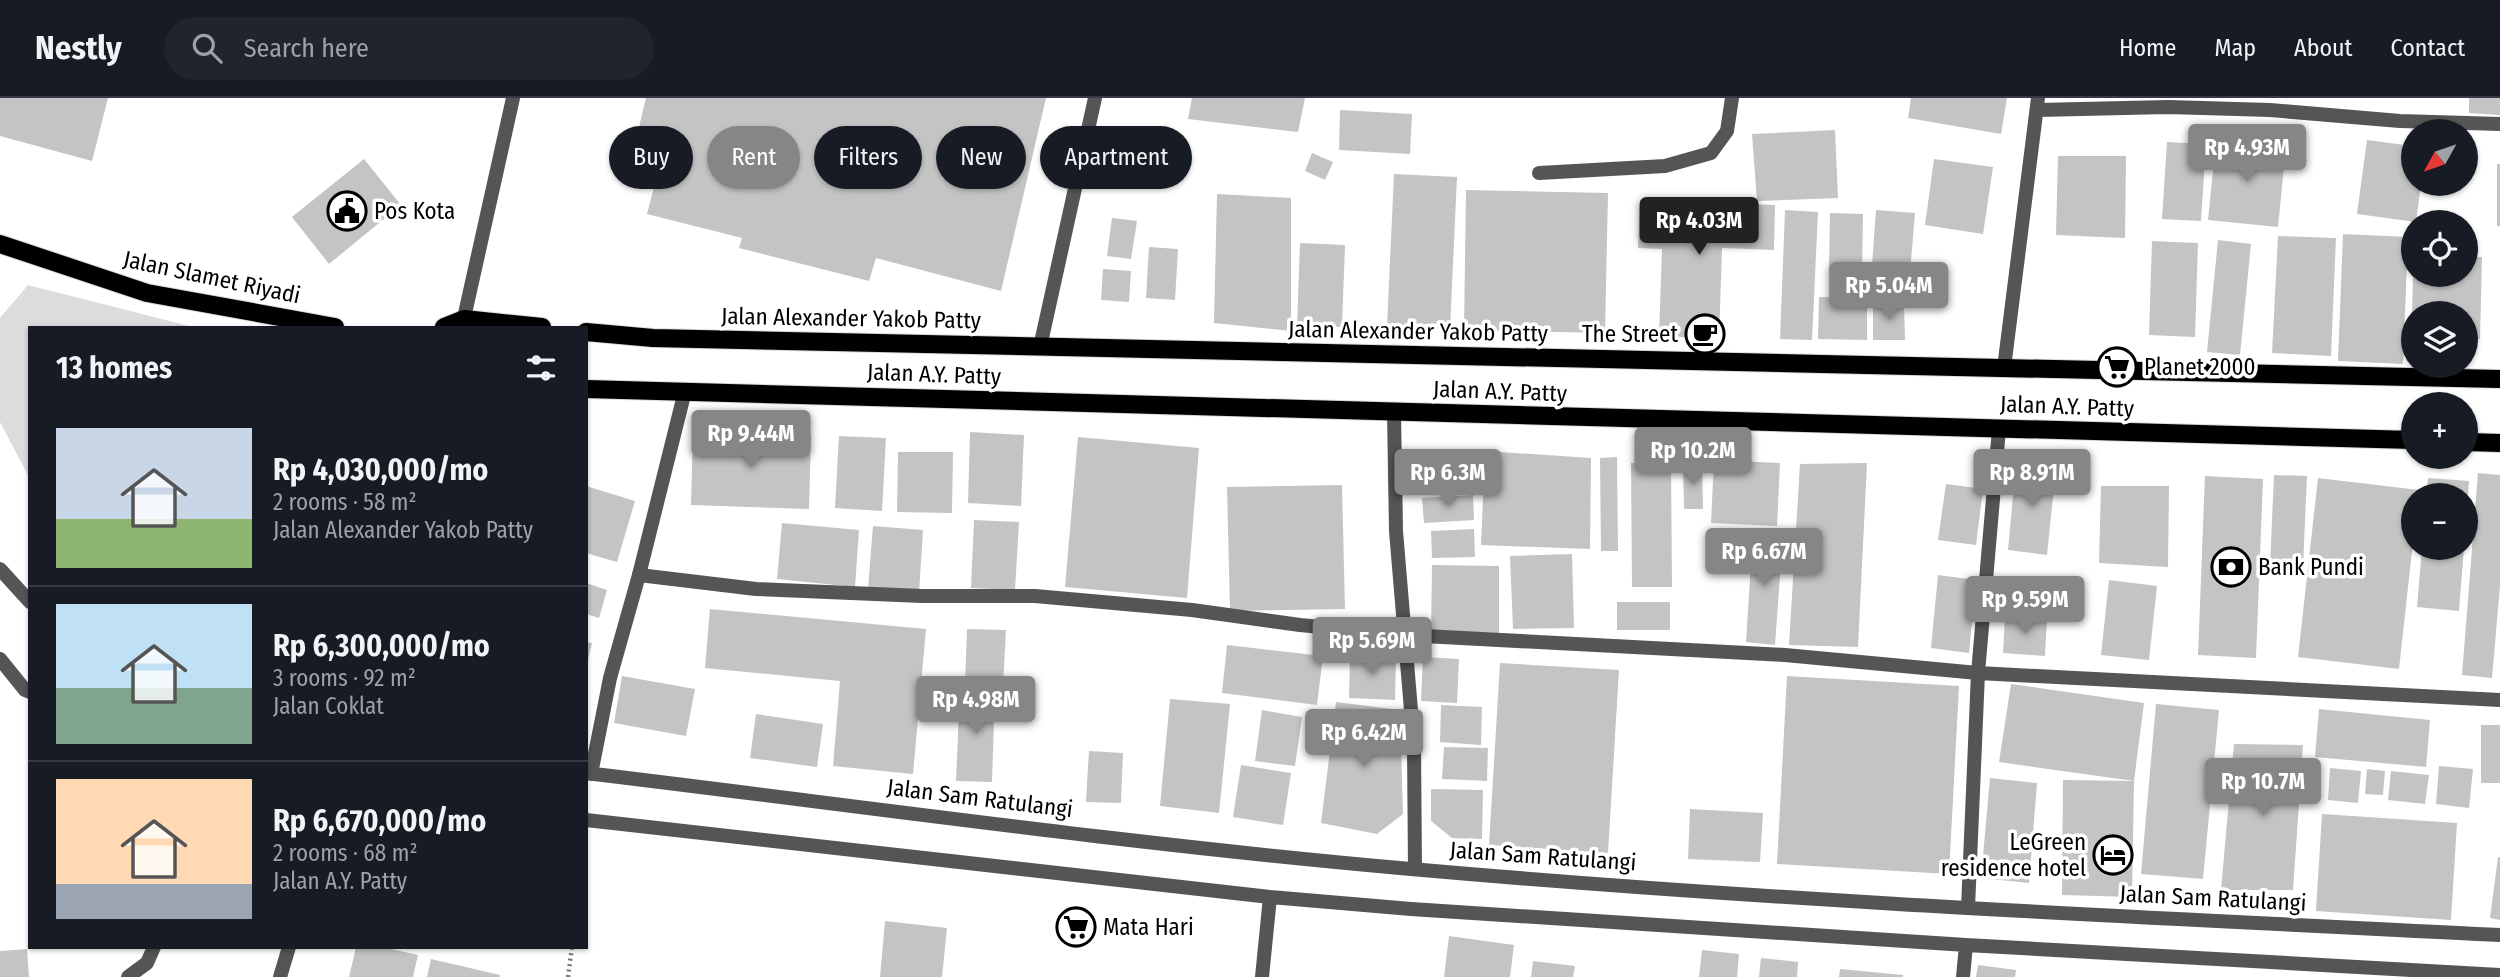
<!DOCTYPE html>
<html lang="en">
<head>
<meta charset="utf-8">
<style>
  body { margin:0; font-family:"Fira Sans Condensed",sans-serif; background:#20242c; color:#f1f3f6; height:100vh; display:flex; flex-direction:column; font-size:26px; white-space:nowrap }
  * { box-sizing:border-box; margin:0 }
  p { font-size:23px; color:#9ea1a6 }
  .icon { flex:none; width:38px; height:38px; fill:none; stroke:currentColor; stroke-width:2; stroke-linecap:round; stroke-linejoin:round }
  .map { position:relative; flex:1; overflow:hidden }
  .drawer { position:absolute; left:28px; top:228px; width:560px; height:623px; display:flex; flex-direction:column; background:#171b24; border-radius:0px; box-shadow:0 2px 5px #0004 }
  .drawer>* { flex:none }
  .hud { position:absolute; left:609px; top:28px; width:665px; height:63px; display:flex; gap:14px }
  .needle { width:46px; rotate:230deg }
  .fabs { position:absolute; left:2401px; top:21px; display:grid; gap:14px }
  .fabs a { display:grid; place-items:center; width:77px; height:77px; border-radius:50%; background:#171b24; box-shadow:0 2px 5px #0004; font-size:35px }
  .price { position:absolute; translate:-50% -60px; padding:0 16px; border-radius:7px; background:#858687; color:#fff; font-size:23px; line-height:46px; filter:drop-shadow(0 2px 4px #0008) }
  .price::after { content:''; position:absolute; left:50%; top:42px; width:21px; height:16px; margin-left:-10px; background:inherit; clip-path:polygon(0 0,100% 0,50% 100%) }
  .price.current { background:#222; color:#fff }
  ul { padding:0; list-style:none }
  li { display:flex; align-items:center; gap:21px; height:175px; padding:0 28px }
  li+li { border-top:2px solid #363941 }
  li span { display:grid; place-items:center; flex:none; width:196px; height:140px; border-radius:0px; color:#555 }
  li>.icon { margin-inline-start:auto }
  span .icon { width:84px; height:84px; fill:#fffc; stroke-width:1 }
  li b { font-size:30px }
  h2 { display:flex; justify-content:space-between; align-items:center; height:84px; padding:0 28px; font-size:30px }
  .tag { padding:0 24px; border-radius:32px; background:#171b24; box-shadow:0 2px 5px #0004; font-size:24px; line-height:63px }
  .tag.current { background:#858687; color:#fff }
  header { display:flex; align-items:center; gap:42px; box-sizing:border-box; height:98px; padding:0 35px; background:#171b24; border-bottom:2px solid #363941 }
  header strong { font-size:33px }
  nav { display:flex; gap:38px; margin-inline-start:auto; font-size:24px }
  .search { width:490px; height:63px; background:#20242c; display:flex; align-items:center; gap:18px; box-sizing:border-box; padding:0 24px; border-radius:38px; color:#9ea1a6; font-size:26px }
  .map>svg:first-child { display:block }
  .green { fill:#dcdcdc }
  .building { fill:#c4c4c4 }
  .lines { fill:none; stroke-linecap:round; stroke-linejoin:round }
  .primary-casing { stroke:#dbdbdb; stroke-width:20 }
  .path { stroke:#777; stroke-width:4.5; stroke-dasharray:2 3.5; stroke-linecap:butt }
  .service { stroke:#555; stroke-width:14 }
  .minor { stroke:#555; stroke-width:14 }
  .tertiary { stroke:#555; stroke-width:14 }
  .primary { stroke:#000; stroke-width:18 }
  .labels { text-anchor:middle; stroke-width:7; stroke-linejoin:round; paint-order:stroke }
  .poi-label { font-size:23px; fill:#000; stroke:#fff; text-anchor:start }
  .street-label { font-size:23px; fill:#000; stroke:#fff }
</style>
</head>
<body>
<header>
<strong>Nestly</strong>
<div class="search"><svg class="icon" aria-label="search" viewBox="0 0 24 24"><circle cx="10" cy="10" r="6"/><path d="M15 15l6 6"/></svg>Search here</div>
<nav><a>Home</a><a>Map</a><a>About</a><a>Contact</a></nav>
</header>
<div class="map">
<svg width="2500" height="879" viewBox="0 0 2500 879">
  <rect width="100%" height="100%" fill="#fff"/>
  <path class="green" d="M28,187L193,229H30V381L0,324V220Z"/>
  <path class="building" d="M0,0H108L92,63L0,38Z
    M646,0H1046L1001,193L876,160L869,183L739,150L742,140L647,116L668,36L639,29Z
    M1192,0H1305L1298,34L1188,21Z
    M1911,0H2007L2001,36L1908,20Z
    M2469,0H2500V17L2469,15Z
    M1340,12L1412,16L1410,56L1339,52Z
    M1835,32L1838,100L1757,103L1752,36Z
    M2216,42L2286,49L2278,129L2208,122Z
    M2367,42L2413,48V86H2421L2416,124L2357,116Z
    M2167,44L2206,46L2201,123L2162,121Z
    M1312,55L1333,64L1325,82L1305,73Z
    M2058,58H2126L2125,140L2056,137Z
    M364,61L401,107L329,166L292,119Z
    M1934,61L1993,69L1983,136L1925,127Z
    M2497,66H2500V128H2497Z
    M1394,76L1457,79L1450,231L1387,228Z
    M1466,92L1608,95L1605,235L1464,232Z
    M1217,96L1291,100V233L1214,225Z
    M1640,102L1775,107L1774,152L1722,150L1719,241L1659,238L1662,151L1638,150Z
    M1785,112L1818,114L1812,242L1780,241Z
    M1876,112L1915,115L1908,199L1870,196Z
    M1830,115L1863,116L1862,173L1829,172Z
    M1112,120L1137,123L1131,161L1107,158Z
    M2343,136L2408,139L2403,266L2338,263Z
    M2278,138L2336,140L2331,258L2272,255Z
    M2218,142L2251,146L2240,257L2207,254Z
    M2152,143L2198,145L2195,239L2149,237Z
    M1300,145L1345,147L1342,229L1297,228Z
    M1149,149L1178,151L1175,202L1146,200Z
    M2466,159H2482L2480,241L2466,240V215H2412L2413,177H2466Z
    M1103,171L1131,173L1129,204L1101,202Z
    M1819,199L1867,200V242L1818,241Z
    M1904,206L1905,242H1873V207Z
    M1371,225V239L1355,240V226Z
    M693,333L811,337L809,411L691,407Z
    M970,334L1024,337L1021,408L968,405Z
    M839,338L886,340L882,413L835,410Z
    M1078,339L1199,350L1187,500L1065,489Z
    M1485,353L1591,360L1590,451L1481,447Z
    M898,354H953L952,415L897,414Z
    M1429,359H1476V390L1430,389Z
    M1617,359L1618,453H1601L1600,360Z
    M1714,362L1780,365L1777,428L1711,425Z
    M1631,365H1671L1672,489H1632Z
    M1867,365L1858,549L1789,547L1800,366Z
    M2016,366L2056,370L2047,457L2008,452Z
    M1683,367H1702L1703,411H1684Z
    M2478,375L2500,377V488L2492,580L2462,577Z
    M2274,377L2307,378L2303,469L2270,468Z
    M2205,378L2263,381L2256,560L2198,557Z
    M2318,380L2419,392V397H2413V444L2399,571L2298,559Z
    M2428,380L2469,383L2468,397H2426Z
    M1946,386L1983,391L1976,447L1938,442Z
    M1342,387L1345,511L1230,513L1227,389Z
    M586,388L635,403L617,464L586,455Z
    M2101,388H2169L2168,469L2099,465Z
    M1473,397L1474,422L1424,425L1422,400Z
    M974,422L1019,424L1015,492L971,490Z
    M782,425L859,432L855,489L777,481Z
    M873,428L923,432L919,495L868,491Z
    M1474,431L1475,459L1432,460L1431,433Z
    M1753,434L1783,436L1775,547L1746,544Z
    M2422,450H2464L2459,513L2417,509Z
    M1572,456L1574,530L1513,531L1510,458Z
    M1432,467L1499,468V535L1431,534Z
    M1938,477L1976,482L1969,555L1931,550Z
    M2109,482L2157,488L2149,562L2101,557Z
    M586,485L607,492L599,520L586,516Z
    M1617,504H1670V532H1617Z
    M710,511L926,531L913,676L833,668L840,583L705,570Z
    M2005,518L2047,520L2045,558L2003,555Z
    M967,531L1006,532L1003,588L965,587Z
    M586,544L592,545L587,566H586Z
    M1227,547L1323,558L1317,607L1222,595Z
    M1350,556L1396,558L1395,602L1349,600Z
    M1423,559L1459,561L1457,605L1421,603Z
    M1500,565L1619,572L1608,755L1489,747Z
    M622,578L695,591L686,638L614,625Z
    M1787,578L1959,588L1949,776L1777,766Z
    M2011,586L2144,605L2134,683L2132,799L2062,797L2063,682L2134,683L1999,664Z
    M960,591L995,593L992,684L956,683Z
    M1170,601L1230,606L1219,715L1160,708Z
    M1336,604L1400,612L1403,716L1377,736L1321,725Z
    M2156,606L2219,612L2203,781L2141,776Z
    M1441,607L1482,609L1481,647L1440,644Z
    M2319,611L2430,622L2426,669L2315,659Z
    M1262,612L1302,619L1295,668L1255,663Z
    M756,616L823,626L817,669L750,660Z
    M2481,627H2500V685H2481Z
    M2234,646L2303,647L2293,792H2221Z
    M1444,649L1488,650L1487,683L1442,681Z
    M1089,653L1123,655L1121,705L1086,704Z
    M1241,667L1291,675L1283,727L1233,719Z
    M2439,668L2473,671L2469,710L2436,706Z
    M2330,670L2361,673L2358,705L2328,702Z
    M2367,671L2385,673L2383,697L2365,696Z
    M2391,673L2429,677L2425,706L2388,702Z
    M1990,680L2037,685L2029,785L1981,780Z
    M1431,691L1483,692L1482,741L1452,740L1431,723Z
    M1690,711L1763,715L1760,764L1688,761Z
    M2322,716L2457,725L2451,822L2316,813Z
    M2498,759H2500V822L2490,820Z
    M885,823L947,830L942,879H880Z
    M1449,838L1514,847L1510,879H1444Z
    M356,849H382L418,857L413,879H349Z
    M27,851L29,879H0V853Z
    M1702,852L1739,856L1737,879H1699Z
    M1761,860L1798,864L1797,879H1759Z
    M431,861L500,877V879H427Z
    M1533,863L1575,868L1573,879H1531Z
    M1978,867L2016,872L2015,879H1976Z
    M1840,871L1903,877V879H1839Z"/>
  <g class="lines">
    <g class="primary-casing">
      <path id="primary" d="M0,146L147,195L335,229
        M444,229L464,221L542,229
        M586,234L653,240L2500,281
        M586,291L2413,342
        M2466,344L2500,345"/>
    </g>
    <path class="path" d="M568,879L572,849"/>
    <path class="service" d="M639,477L756,491L922,498H1035L1192,512L1300,527L1405,537L1785,557L1978,575L2500,602
      M1968,810L1978,575L1999,331"/>
    <path class="minor" d="M2038,12L2168,9L2270,12L2400,23L2500,26
      M1539,75L1665,68L1711,55L1727,33L1732,0
      M1040,249L1095,0
      M2004,270L2038,0
      M1394,314L1396,433L1414,648L1415,771
      M0,471L30,504
      M0,561L25,592L30,594
      M586,675C861,708 1135,747 1411,771C1773,803 2137,819 2500,837
      M591,676L610,580L639,477L685,293
      M586,722L1270,799L1411,811L1966,847L2500,877
      M128,879L147,865L154,849
      M1262,879L1270,799
      M1963,879L1966,847"/>
    <path class="tertiary" d="M462,229L513,0
      M280,879L289,849"/>
    <use href="#primary" class="primary"/>
  </g>
  <defs>
    <g id="civic-ring" transform="scale(2.0125)"><circle r="9.5" fill="#fff" stroke="#000" stroke-width="1.5"/><path d="M-.6-6.5H3V-4.5H.6V-3L4-1V1h2V6H-6V1h2V-1L-.6-3ZM-1.2 2.5V6h2.4V2.5Z" fill="#000"/></g>
    <g id="cafe-ring" transform="scale(2.0125)"><circle r="9.5" fill="#fff" stroke="#000" stroke-width="1.5"/><path d="M-5.5-4.5H6V0H3Q3 3.5 0 3.5H-2.5Q-5.5 3.5-5.5 0ZM3-3.2v2h1.7v-2ZM-6 4.5H4V6H-6Z" fill="#000"/></g>
    <g id="supermarket-ring" transform="scale(2.0125)"><circle r="9.5" fill="#fff" stroke="#000" stroke-width="1.5"/><path d="M-6-5.5h2.5l.6 2H6L4.5 2H-2.5L-4.4-4H-6ZM-1.5 3.2a1.3 1.3 0 1 0 .1 0ZM3 3.2a1.3 1.3 0 1 0 .1 0Z" fill="#000"/></g>
    <g id="bank-ring" transform="scale(2.0125)"><circle r="9.5" fill="#fff" stroke="#000" stroke-width="1.5"/><path d="M-6-4H6V4H-6ZM0-2.3a2.3 2.3 0 1 0 0 4.6a2.3 2.3 0 1 0 0-4.6Z" fill="#000"/></g>
    <g id="hotel-ring" transform="scale(2.0125)"><circle r="9.5" fill="#fff" stroke="#000" stroke-width="1.5"/><path d="M-6-4.5h1.5V1H6V5H4.5V3h-9V5H-6ZM-4 0a1.8 1.8 0 1 1 3.6 0ZM.5 0V-2.5h3Q6-2.5 6 0Z" fill="#000"/></g>
  </defs>
  <g fill-rule="evenodd">
    <use href="#civic-ring" x="347" y="113"/>
    <use href="#cafe-ring" x="1705" y="236"/>
    <use href="#supermarket-ring" x="2117" y="269"/>
    <use href="#bank-ring" x="2231" y="469"/>
    <use href="#hotel-ring" x="2113" y="757"/>
    <use href="#supermarket-ring" x="1076" y="829"/>
  </g>
  <g class="labels">
    <g class="poi-label">
      <text x="374" y="121">Pos Kota</text>
      <text x="1678" y="244" text-anchor="end">The Street</text>
      <text x="2144" y="277">Planet 2000</text>
      <text x="2258" y="477">Bank Pundi</text>
      <text x="2086" y="752" text-anchor="end">LeGreen<tspan x="2086" dy="26">residence hotel</tspan></text>
      <text x="1103" y="837">Mata Hari</text>
    </g>
    <g class="street-label">
      <text transform="translate(212 179) rotate(12)" y="8">Jalan Slamet Riyadi</text>
      <text transform="translate(851 220) rotate(1)" y="8">Jalan Alexander Yakob Patty</text>
      <text transform="translate(1418 233) rotate(1)" y="8">Jalan Alexander Yakob Patty</text>
      <text transform="translate(934 276) rotate(2)" y="8">Jalan A.Y. Patty</text>
      <text transform="translate(1500 293) rotate(2)" y="8">Jalan A.Y. Patty</text>
      <text transform="translate(2067 308) rotate(2)" y="8">Jalan A.Y. Patty</text>
      <text transform="translate(980 700) rotate(7)" y="8">Jalan Sam Ratulangi</text>
      <text transform="translate(1543 758) rotate(4)" y="8">Jalan Sam Ratulangi</text>
      <text transform="translate(2213 800) rotate(3)" y="8">Jalan Sam Ratulangi</text>
    </g>
  </g>
</svg>
<div class="fabs">
<a><svg class="needle" viewBox="-14 -14 28 28"><path d="M0-13l5 13h-10z" fill="#e53935"/><path d="M0 13l5-13h-10z" fill="#9ea1a6"/></svg></a>
<a><svg class="icon" aria-label="locate" viewBox="0 0 24 24"><circle cx="12" cy="12" r="6"/><path d="M12 2v4M12 18v4M2 12h4M18 12h4"/></svg></a>
<a><svg class="icon" aria-label="layers" viewBox="0 0 24 24"><path d="M12 4l9 5-9 5-9-5zM3 14l9 5 9-5"/></svg></a>
<a>+</a>
<a>−</a>
</div>
<b class="price" style="left:2247px;top:86px">Rp 4.93M</b>
<b class="price current" style="left:1699px;top:159px">Rp 4.03M</b>
<b class="price" style="left:1889px;top:224px">Rp 5.04M</b>
<b class="price" style="left:751px;top:372px">Rp 9.44M</b>
<b class="price" style="left:1693px;top:389px">Rp 10.2M</b>
<b class="price" style="left:1448px;top:411px">Rp 6.3M</b>
<b class="price" style="left:2032px;top:411px">Rp 8.91M</b>
<b class="price" style="left:1764px;top:490px">Rp 6.67M</b>
<b class="price" style="left:2025px;top:538px">Rp 9.59M</b>
<b class="price" style="left:1372px;top:579px">Rp 5.69M</b>
<b class="price" style="left:976px;top:638px">Rp 4.98M</b>
<b class="price" style="left:1364px;top:671px">Rp 6.42M</b>
<b class="price" style="left:2263px;top:720px">Rp 10.7M</b>
<div class="hud">
<a class="tag">Buy</a>
<a class="tag current">Rent</a>
<a class="tag">Filters</a>
<a class="tag">New</a>
<a class="tag">Apartment</a>
</div>
<section class="drawer">
<h2>13 homes<svg class="icon" aria-label="filters" viewBox="0 0 24 24"><path d="M4 7h16M4 17h16"/><circle cx="9" cy="7" r="2"/><circle cx="15" cy="17" r="2"/></svg></h2>
<ul>
<li><span style="background:linear-gradient(#c9d6e8 65%,#8fb573 0)"><svg class="icon" aria-label="home" viewBox="0 0 24 24"><path d="M3 11l9-7 9 7M6 9v11h12V9"/></svg></span><div><b>Rp 4,030,000/mo</b><p>2 rooms · 58 m²</p><p>Jalan Alexander Yakob Patty</p></div></li>
<li><span style="background:linear-gradient(#bfe0f5 60%,#7fa58c 0)"><svg class="icon" aria-label="home" viewBox="0 0 24 24"><path d="M3 11l9-7 9 7M6 9v11h12V9"/></svg></span><div><b>Rp 6,300,000/mo</b><p>3 rooms · 92 m²</p><p>Jalan Coklat</p></div></li>
<li><span style="background:linear-gradient(#ffd9b3 75%,#9aa5b1 0)"><svg class="icon" aria-label="home" viewBox="0 0 24 24"><path d="M3 11l9-7 9 7M6 9v11h12V9"/></svg></span><div><b>Rp 6,670,000/mo</b><p>2 rooms · 68 m²</p><p>Jalan A.Y. Patty</p></div></li>
</ul>
</section>
</div>
</body>
</html>
